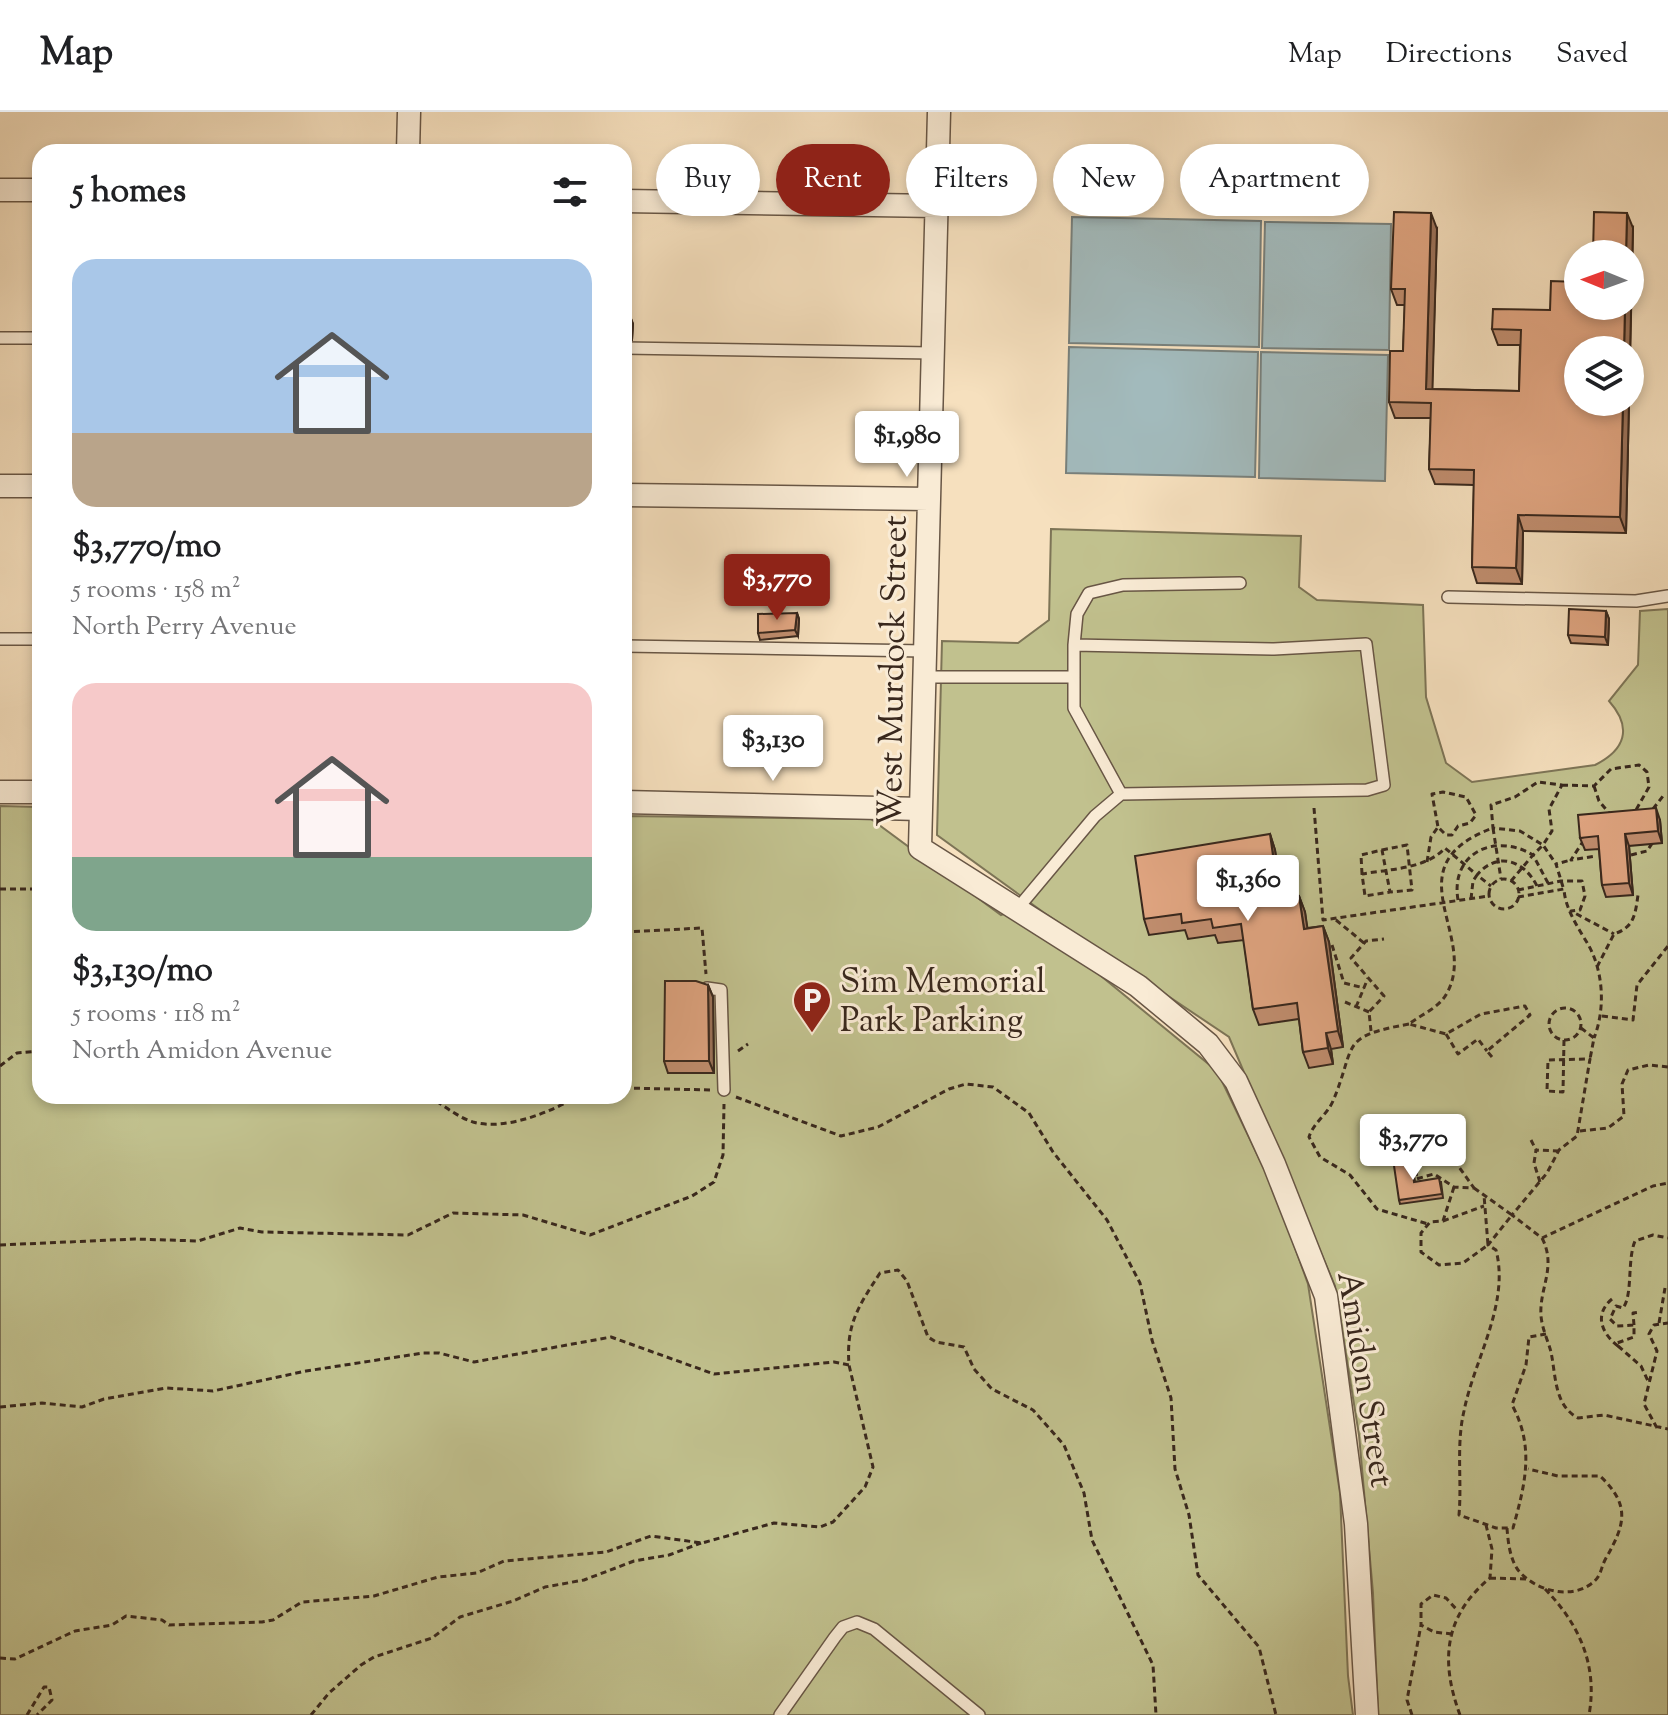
<!DOCTYPE html>
<html lang="en">
<head>
<meta charset="utf-8">
<style>
  body { margin:0; font-family:"Sorts Mill Goudy",serif; background:#f2f2f2; color:#202124; height:100vh; display:flex; flex-direction:column; font-size:30px; white-space:nowrap }
  * { box-sizing:border-box; margin:0 }
  p { font-size:26px; color:#757577 }
  .icon { flex:none; width:44px; height:44px; fill:none; stroke:currentColor; stroke-width:2; stroke-linecap:round; stroke-linejoin:round }
  .map { position:relative; flex:1; overflow:hidden }
  .sheet { position:absolute; left:32px; top:32px; width:600px; height:960px; display:flex; flex-direction:column; background:#fff; border-radius:24px; box-shadow:0 4px 12px #0003 }
  .sheet>* { flex:none }
  .banner { position:absolute; left:656px; top:32px; width:760px; height:72px; display:flex; gap:16px }
  .needle { width:52px; rotate:271deg }
  .controls { position:absolute; left:1564px; top:128px; display:grid; gap:16px }
  .controls a { display:grid; place-items:center; width:80px; height:80px; border-radius:50%; background:#fff; box-shadow:0 4px 12px #0003; font-size:40px }
  .price { position:absolute; translate:-50% -68px; padding:0 18px; border-radius:8px; background:#fff; color:#222; font-size:26px; line-height:52px; filter:drop-shadow(0 2px 4px #0008) }
  .price::after { content:''; position:absolute; left:50%; top:48px; width:24px; height:18px; margin-left:-12px; background:inherit; clip-path:polygon(0 0,100% 0,50% 100%) }
  .price.current { background:#8f2418; color:#fff }
  ul { padding:0; list-style:none }
  li { display:grid; align-content:center; gap:16px; height:424px; padding:0 40px }
  li span { display:grid; place-items:center; height:248px; border-radius:24px; color:#555 }
  li>.icon { margin-inline-start:auto }
  span .icon { width:144px; height:144px; fill:#fffc; stroke-width:1 }
  li b { font-size:34px }
  h2 { display:flex; justify-content:space-between; align-items:center; height:96px; padding:0 40px; font-size:34px }
  .pill { padding:0 28px; border-radius:36px; background:#fff; box-shadow:0 4px 12px #0003; font-size:28px; line-height:72px }
  .pill.current { background:#8f2418; color:#fff }
  header { display:flex; align-items:center; gap:48px; box-sizing:border-box; height:112px; padding:0 40px; background:#fff; border-bottom:2px solid #e0e0e0 }
  header strong { font-size:38px }
  nav { display:flex; gap:44px; margin-inline-start:auto; font-size:28px }
  .map>svg:first-child { display:block }
  .green { fill:#c1c18e; stroke:#7d7456; stroke-width:2 }
  .water { fill:#a2babc; stroke:#78807c; stroke-width:2 }
  .lines { fill:none; stroke-linecap:round; stroke-linejoin:round }
  .lane-casing { stroke:#685645; stroke-width:14 }
  .street-casing { stroke:#685645; stroke-width:25 }
  .path { stroke:#39281d; stroke-width:3; stroke-dasharray:6 4; stroke-linecap:butt }
  .lane { stroke:#f9ebd5; stroke-width:11 }
  .street { stroke:#f9ebd5; stroke-width:22 }
  .wall { fill:#c08d6e; stroke:#39281d; stroke-width:2 }
  .shaded-wall { fill:#9c735a; stroke:#39281d; stroke-width:2 }
  .building { fill:#dfa480; stroke:#39281d; stroke-width:2 }
  .labels { text-anchor:middle; stroke-width:6; stroke-linejoin:round; paint-order:stroke }
  .street-label { font-size:34px; fill:#39281d; stroke:#f9ebd5 }
  .poi-label { font-size:34px; fill:#39281d; stroke:#f9ebd5; text-anchor:start }
</style>
</head>
<body>
<header>
<strong>Map</strong>
<nav><a>Map</a><a>Directions</a><a>Saved</a></nav>
</header>
<div class="map">
<svg width="1668" height="1603" viewBox="0 0 1668 1603">
  <rect width="100%" height="100%" fill="#f6e0be"/>
  <filter id="stains"><feTurbulence type="fractalNoise" baseFrequency=".0025" numOctaves="4"/><feColorMatrix values="0 0 0 0 .2 0 0 0 0 .09 0 0 0 0 .02 0 0 0 .5 -.17"/></filter>
  <radialGradient id="worn" r=".72"><stop offset=".6" stop-color="#630" stop-opacity="0"/><stop offset="1" stop-color="#630" stop-opacity=".3"/></radialGradient>
  <path class="green" d="M1051,417L1301,424L1299,475L1317,488L1423,493L1426,585L1446,651L1472,670L1595,653C1625,638 1633,616 1609,589L1638,553L1640,499L1668,497V1603H1378L1373,1481L1359,1323L1335,1174L1229,925L1043,800L937,723L942,529L1018,531L1049,508Z
    M0,694L40,695V984H624V704L871,707L1001,803L1018,796L1217,959L1274,1077L1308,1172L1340,1381L1348,1564L1353,1603H0Z"/>
  <path class="water" d="M1072,105L1261,109L1259,235L1069,231Z
    M1265,110L1391,112L1389,238L1262,236Z
    M1069,235L1258,240L1255,365L1066,361Z
    M1261,240L1388,243L1385,369L1259,366Z"/>
  <g class="lines">
    <g class="lane-casing">
      <path id="lane" d="M0,226H40
        M624,236L932,241
        M1448,485L1636,489L1668,484
        M0,527H40
        M1074,533L1077,502L1089,481L1123,473L1240,471
        M624,534L925,539
        M925,565H1074
        M1018,796L1095,704L1121,682L1367,678L1384,673L1366,532L1274,537L1074,533V596L1121,682
        M707,876L721,878L724,978
        M780,1603L835,1525L843,1515L857,1510L874,1517L979,1603"/>
    </g>
    <g class="street-casing">
      <path id="street" d="M939,0L920,736L1138,874L1208,932L1236,969L1274,1052L1326,1184L1356,1412L1367,1603
        M408,40L409,0
        M0,78H40
        M624,89L937,94
        M0,374H40
        M624,383L929,387
        M0,680H40
        M624,690L921,697"/>
    </g>
    <path class="path" d="M1562,673L1594,674L1611,657L1639,653L1647,660L1649,675L1636,698
      M1594,674L1599,689L1609,701
      M1314,696L1323,808L1489,784
      M1653,697L1663,684
      M1584,728L1571,748L1596,744
      M1382,738L1407,733L1412,778L1391,780
      M1631,743L1647,739L1653,730
      M1427,750L1431,725L1438,715L1446,723H1452L1458,714L1470,711L1476,703L1466,685L1443,680L1432,682L1438,715
      M1362,762L1361,743L1382,738L1390,780L1365,784L1362,762C1390,757 1426,757 1445,736L1477,763C1497,739 1524,748 1537,774
      M1489 782a15 15 0 1 1 30 0a15 15 0 1 1-30 0Z
      M1511,769L1533,743L1548,771
      M1563,775L1556,752L1571,748
      M0,777H40
      M1518,778L1561,769H1582L1585,784L1580,798L1571,799L1614,822
      M1518,785L1564,777C1565,797 1579,817 1589,834C1604,862 1605,898 1594,926
      M1471,787L1473,769L1477,763L1491,774
      M1458,788C1450,741 1495,720 1533,743L1543,733L1520,719L1493,716L1491,693L1515,685L1538,670L1562,673L1549,697L1552,719L1543,733L1556,752
      M1336,808L1364,831
      M624,820L702,816L706,862
      M1332,833L1344,871L1364,876
      M1597,855L1614,822C1634,815 1635,804 1638,783
      M1345,890L1369,900
      M1356,895L1368,866
      M1549 912a16 16 0 1 1 32 0a16 16 0 1 1-32 0Z
      M1602,904L1633,908L1637,873L1668,834
      M1409,912C1338,925 1357,932 1333,989C1327,1003 1314,1010 1309,1025L1320,1045L1350,1063L1377,1097L1428,1112
      M1581,916L1594,926L1590,947
      M1371,919L1369,900L1384,884L1351,846L1366,829L1384,827
      M1446,922L1458,942L1478,927L1487,939
      M1564,928L1563,980L1547,979L1548,948L1590,947L1577,1024L1559,1038L1547,1061L1512,1103L1542,1126L1653,1074L1668,1071
      M738,939L748,932
      M1492,945L1487,939L1530,903L1525,894L1481,902L1446,922L1409,912C1422,902 1439,896 1447,881C1479,823 1390,754 1493,716L1501,767
      M0,954L17,941L40,939
      M624,976L711,978
      M428,984C442,992 457,1005 473,1010C505,1019 551,1000 578,984
      M736,985L841,1024L878,1015L949,977L966,972L993,975L1029,1001L1053,1040L1107,1108L1140,1171L1152,1228L1171,1286L1175,1357L1189,1403L1198,1463L1259,1535L1276,1603
      M1580,1019L1608,1016L1624,1004L1622,972L1628,958L1649,953L1668,955
      M1531,1028L1536,1038
      M1404,1035L1418,1046L1416,1067L1434,1062L1454,1075L1474,1076L1439,1027
      M1540,1070L1534,1051L1536,1038L1558,1039
      M1454,1075L1443,1109L1430,1110L1421,1121V1140L1439,1153L1463,1151L1488,1133L1484,1083
      M1474,1076L1512,1103L1488,1133L1496,1138C1510,1192 1474,1248 1464,1299C1456,1333 1462,1368 1459,1403L1496,1416H1513C1525,1373 1535,1335 1512,1293L1526,1253L1529,1225L1546,1222
      M1443,1109L1484,1094
      M1542,1126C1557,1155 1539,1176 1541,1204C1542,1216 1548,1229 1551,1240C1556,1264 1554,1293 1578,1306L1604,1303L1668,1317
      M0,1133L135,1127L198,1129L240,1116L262,1120L408,1123L453,1101L523,1103L590,1123L692,1084L714,1070L723,1043L724,992
      M1612,1187C1594,1202 1601,1221 1618,1234L1617,1231L1634,1225V1213L1617,1214L1610,1207L1616,1194L1623,1196C1633,1183 1627,1148 1635,1129L1653,1123L1668,1126
      M1659,1211L1665,1176
      M1634,1213L1633,1201L1640,1200
      M1618,1234L1641,1254L1648,1269
      M0,1295L42,1291L82,1295L104,1287L166,1276L213,1279L306,1259L423,1241H439L474,1250L611,1225L714,1262L834,1250L849,1253C846,1212 858,1195 880,1161L898,1158L907,1169L928,1225L936,1230L964,1235L974,1257L992,1277L1033,1298L1064,1333L1084,1381L1092,1428L1153,1553L1156,1603
      M1657,1316L1644,1292L1657,1239L1649,1222L1654,1213L1668,1211
      M1507,1416C1508,1430 1510,1447 1518,1458C1534,1478 1569,1488 1591,1472C1602,1464 1600,1457 1606,1446C1625,1413 1631,1393 1600,1364H1558L1528,1357
      M1490,1466L1526,1467
      M1545,1477C1579,1512 1598,1553 1589,1603
      M1452,1522L1434,1520L1421,1513V1492L1433,1483L1446,1486L1458,1499
      M0,1546L15,1547L75,1519L112,1513L126,1504L162,1508L169,1513L262,1510L273,1508L302,1490L374,1484L438,1465L477,1461L504,1449L606,1440L651,1424L702,1431L774,1411L820,1415L833,1410L865,1375L873,1355L849,1253
      M27,1603L44,1575H49L52,1588L37,1603
      M311,1603L329,1581L361,1553L374,1545L432,1526L460,1505L513,1489L545,1475L584,1468L634,1449L669,1443L701,1431
      M1412,1603L1407,1588L1421,1513
      M1460,1603C1440,1549 1444,1504 1490,1466L1492,1437L1486,1413"/>
    <use href="#lane" class="lane"/>
    <use href="#street" class="street"/>
  </g>
  <path class="wall" d="M1633,116L1626,421L1523,419L1522,472L1477,471L1472,455L1474,373L1435,372L1429,357L1431,306H1395L1389,290L1403,239L1405,193H1397L1391,177L1437,117L1432,277L1519,279L1520,233H1498L1492,217L1550,198L1578,194Z
    M624,204H630L633,212L632,228H624Z
    M1606,499L1609,507L1608,533L1571,531L1568,523Z
    M797,501L799,507L798,524L760,528L758,521Z
    M1660,708L1662,731L1629,734L1633,783L1606,785L1602,773L1599,737L1585,738L1580,726Z
    M1270,722L1275,738L1282,786L1299,784L1305,800L1307,816L1323,814L1329,830L1343,935L1331,937L1333,952L1309,956L1303,940L1299,907L1259,913L1253,897L1244,828L1218,831L1215,823L1188,827L1185,818L1149,823L1144,807Z
    M708,873L713,885L714,961H668L664,949Z
    M1412,1049L1415,1070H1441L1443,1086L1400,1092L1399,1088Z"/>
  <path class="shaded-wall" d="M1431,101L1437,117L1432,293L1426,277Z
    M1627,101L1633,116L1630,242V238H1624L1625,194H1630V142H1626Z
    M630,204L633,212L632,228L630,220Z
    M1623,290H1629L1626,421L1620,405Z
    M1518,403L1523,419L1522,472L1516,456Z
    M1606,499L1609,507L1608,533L1605,525Z
    M797,501L799,507L798,524L795,518Z
    M1656,696L1660,708L1662,731L1658,719Z
    M1270,722L1275,738L1284,802L1279,787Z
    M1625,722L1629,734L1633,783L1629,771Z
    M1299,784L1305,800L1310,833L1304,817Z
    M1323,814L1329,830L1343,935L1338,919Z
    M708,873L713,885L714,961L709,949Z
    M1326,921L1331,937L1333,952L1328,936Z"/>
  <path class="building" d="M1394,100L1431,101L1426,277L1519,279L1521,218L1492,217L1493,197L1550,198L1551,169L1578,170V194H1625L1624,238H1578V290H1623L1620,405L1518,403L1516,456L1472,455L1474,358L1429,357L1431,291L1389,290L1390,239H1403L1405,177H1391Z
    M1594,100L1627,101L1626,142H1593Z
    M624,204H630V220H624Z
    M1569,497L1606,499L1605,525L1568,523Z
    M797,501L795,518L758,521V502Z
    M1656,696L1658,719L1625,722L1629,771L1602,773L1598,724L1580,726L1578,703Z
    M1270,722L1279,787L1299,784L1304,817L1323,814L1338,919L1326,921L1328,936L1303,940L1297,891L1253,897L1241,812L1213,816L1211,807L1182,811L1181,802L1144,807L1135,744Z
    M665,869H696L708,873L709,949H664Z
    M1411,1045L1414,1070L1439,1066L1442,1082L1399,1088L1393,1047Z"/>
  <defs>
    <g id="parking-pin" transform="scale(2)"><path d="M0 17L-7.5 6A9.5 9.5 0 1 1 7.5 6Z" fill="#8f2418" stroke="#f9ebd5"/><path d="M-3.5-5.5H1a3.5 3.5 0 0 1 0 7H-1V5.5H-3.5ZM-1-3.4V-.6H.8a1.4 1.4 0 0 0 0-2.8Z" fill="#fff"/></g>
  </defs>
  <g fill-rule="evenodd">
    <use href="#parking-pin" x="812" y="888"/>
  </g>
  <g class="labels">
    <g class="street-label">
      <text transform="translate(891 559) rotate(-89)" y="12">West Murdock Street</text>
      <text transform="translate(1367 1267) rotate(81)" y="12">Amidon Street</text>
    </g>
    <g class="poi-label">
      <text x="840" y="880">Sim Memorial<tspan x="840" dy="39">Park Parking</tspan></text>
    </g>
  </g>
  <rect width="100%" height="100%" filter="url(#stains)"/>
  <rect width="100%" height="100%" fill="url(#worn)"/>
</svg>
<div class="controls">
<a><svg class="needle" viewBox="-14 -14 28 28"><path d="M0-13l5 13h-10z" fill="#e53935"/><path d="M0 13l5-13h-10z" fill="#757577"/></svg></a>
<a><svg class="icon" aria-label="layers" viewBox="0 0 24 24"><path d="M12 4l9 5-9 5-9-5zM3 14l9 5 9-5"/></svg></a>
</div>
<b class="price" style="left:907px;top:367px">$1,980</b>
<b class="price current" style="left:777px;top:510px">$3,770</b>
<b class="price" style="left:773px;top:671px">$3,130</b>
<b class="price" style="left:1248px;top:811px">$1,360</b>
<b class="price" style="left:1413px;top:1070px">$3,770</b>
<div class="banner">
<a class="pill">Buy</a>
<a class="pill current">Rent</a>
<a class="pill">Filters</a>
<a class="pill">New</a>
<a class="pill">Apartment</a>
</div>
<section class="sheet">
<h2>5 homes<svg class="icon" aria-label="filters" viewBox="0 0 24 24"><path d="M4 7h16M4 17h16"/><circle cx="9" cy="7" r="2"/><circle cx="15" cy="17" r="2"/></svg></h2>
<ul>
<li><span style="background:linear-gradient(#a9c7e8 70%,#b9a48a 0)"><svg class="icon" aria-label="home" viewBox="0 0 24 24"><path d="M3 11l9-7 9 7M6 9v11h12V9"/></svg></span><div><b>$3,770/mo</b><p>5 rooms · 158 m²</p><p>North Perry Avenue</p></div></li>
<li><span style="background:linear-gradient(#f6c9c9 70%,#7fa58c 0)"><svg class="icon" aria-label="home" viewBox="0 0 24 24"><path d="M3 11l9-7 9 7M6 9v11h12V9"/></svg></span><div><b>$3,130/mo</b><p>5 rooms · 118 m²</p><p>North Amidon Avenue</p></div></li>
</ul>
</section>
</div>
</body>
</html>
